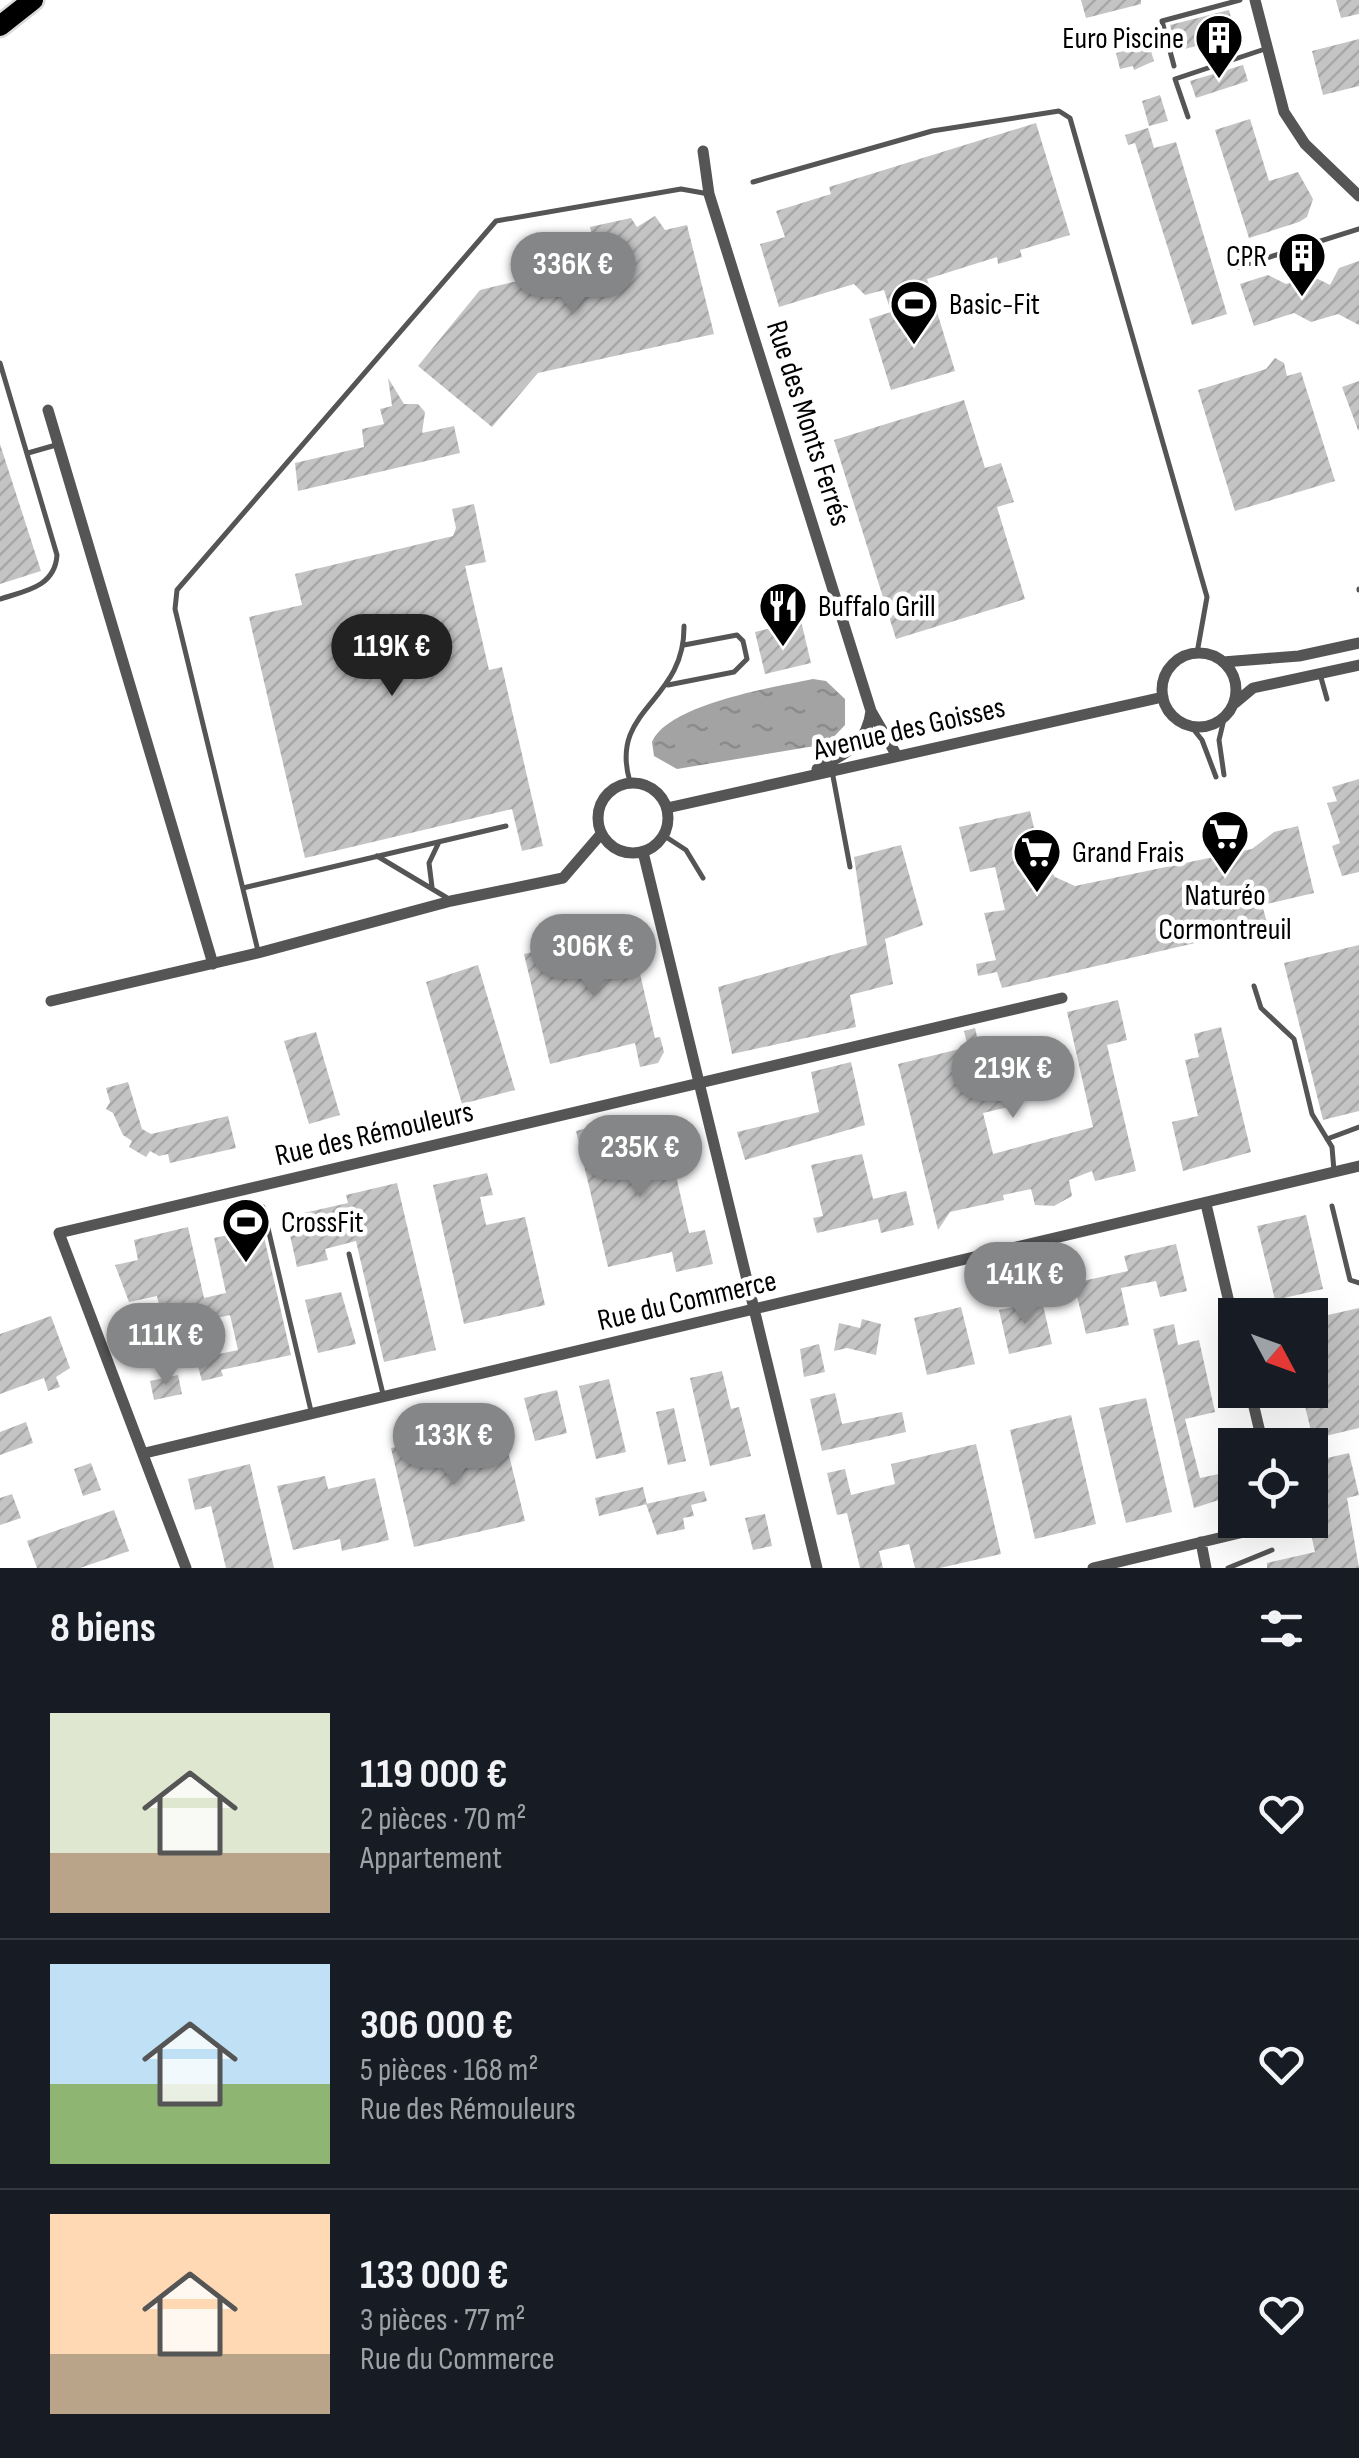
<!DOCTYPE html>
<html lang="fr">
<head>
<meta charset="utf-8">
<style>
  body { margin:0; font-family:"Sofia Sans Condensed",sans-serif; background:#242831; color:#f1f3f6; height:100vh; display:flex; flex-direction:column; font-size:38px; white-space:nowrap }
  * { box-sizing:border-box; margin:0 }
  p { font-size:32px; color:#9ea1a6 }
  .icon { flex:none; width:55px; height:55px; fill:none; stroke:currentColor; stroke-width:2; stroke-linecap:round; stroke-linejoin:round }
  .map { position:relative; height:1568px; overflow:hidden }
  .sheet { display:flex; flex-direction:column; background:#171b24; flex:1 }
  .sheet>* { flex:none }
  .needle { width:65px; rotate:131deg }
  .fabs { position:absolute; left:1218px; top:1298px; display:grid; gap:20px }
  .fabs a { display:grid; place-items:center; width:110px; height:110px; border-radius:0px; background:#171b24; box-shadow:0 10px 40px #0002; font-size:50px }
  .price { position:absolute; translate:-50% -85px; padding:0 22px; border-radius:35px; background:#858687; color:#fff; font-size:32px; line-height:65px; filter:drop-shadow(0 2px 5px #0008) }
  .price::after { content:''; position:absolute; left:50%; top:60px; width:30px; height:22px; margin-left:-15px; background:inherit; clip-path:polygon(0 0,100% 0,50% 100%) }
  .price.on { background:#222; color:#fff }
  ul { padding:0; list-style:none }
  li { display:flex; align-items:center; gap:30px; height:250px; padding:0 50px }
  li+li { border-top:2px solid #363941 }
  li span { display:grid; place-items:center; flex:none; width:280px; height:200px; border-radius:0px; color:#555 }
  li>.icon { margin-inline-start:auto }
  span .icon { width:120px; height:120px; fill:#fffc; stroke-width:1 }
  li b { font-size:42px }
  h2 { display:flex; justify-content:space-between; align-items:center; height:120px; padding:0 50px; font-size:42px }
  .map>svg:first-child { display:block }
  .water { fill:url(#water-ripples) }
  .building { fill:url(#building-hatch) }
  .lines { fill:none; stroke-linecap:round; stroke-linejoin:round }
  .motorway-casing { stroke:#dbdbdb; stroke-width:25 }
  .service { stroke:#555; stroke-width:5 }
  .minor { stroke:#555; stroke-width:11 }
  .motorway { stroke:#000; stroke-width:20 }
  .labels { text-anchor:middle; stroke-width:9; stroke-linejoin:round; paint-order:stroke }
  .poi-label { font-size:30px; fill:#000; stroke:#fff; text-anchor:start }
  .street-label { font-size:30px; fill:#000; stroke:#fff }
</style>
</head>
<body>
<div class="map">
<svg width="1359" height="1568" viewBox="0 0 1359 1568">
  <defs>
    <pattern id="water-ripples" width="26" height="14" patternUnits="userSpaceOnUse" patternTransform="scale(2.5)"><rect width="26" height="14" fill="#a3a3a3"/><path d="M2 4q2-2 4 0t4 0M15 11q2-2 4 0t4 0" fill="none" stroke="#8b8b8b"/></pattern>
    <pattern id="building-hatch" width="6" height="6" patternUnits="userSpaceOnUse" patternTransform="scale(2.5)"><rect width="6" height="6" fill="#c4c4c4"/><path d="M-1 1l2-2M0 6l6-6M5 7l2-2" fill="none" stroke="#a7a7a7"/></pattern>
  </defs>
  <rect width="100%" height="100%" fill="#fff"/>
  <path class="water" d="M813,679L826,681L845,699V725L827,744L677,769L654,756L652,742C668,704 775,687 813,679Z"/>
  <path class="building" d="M1081,0H1141V4L1086,18Z
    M1336,0H1359V14L1341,18Z
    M1229,10L1236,37L1232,44L1201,52L1200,45L1177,51L1170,25Z
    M1359,39V86L1323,95L1312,51Z
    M1149,45L1154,61L1134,70L1133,66L1120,69L1116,53Z
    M1243,65L1248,81L1196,98L1190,81Z
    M1160,95L1168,121L1149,126L1142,101Z
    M1250,119L1269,181L1298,172L1313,199L1307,217L1299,222L1249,238L1215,130Z
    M1036,123L1070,235L1020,250L1022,257L998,264L997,257L927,279L955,371L891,390L869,319L891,312L884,290L865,295L854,284L779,307L760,244L785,237L776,211L831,194L829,187Z
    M1148,128L1154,148L1176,142L1227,314L1192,325L1135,143L1128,145L1125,135Z
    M655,216L665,230L687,225L714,334L538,373L492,427L418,366L480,290L572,268L577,287L603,282L590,227L631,218L637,227Z
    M1359,261V325L1338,314L1311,322L1294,313L1254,326L1240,284L1268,275L1286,284L1312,276L1330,285L1339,268Z
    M1275,358L1284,363L1287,376L1301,372L1335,481L1235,511L1198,390L1266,369Z
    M388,378L404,404H418L425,412L422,433L454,426L460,453L298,491L295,463L364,447L362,429L384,424L380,409L392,406Z
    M1359,381V430H1358L1342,387Z
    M964,400L985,468L1001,463L1014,502L997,507L1025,599L896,639L834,440Z
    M0,444L41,571L0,584Z
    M474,504L486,562L465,566L489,670L502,667L543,846L522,851L512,809L305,858L249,617L302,605L295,574L453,536L456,528L452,509Z
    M801,621L811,663L765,674L755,632Z
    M1359,779V872L1342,876L1332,846L1340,843L1327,803L1337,801L1332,787Z
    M1030,811L1041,858L1055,877L1075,886L1252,849L1274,832L1298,826L1314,893L1262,905L1268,926L1002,988L997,972L978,976L976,964L996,960L984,913L1005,910L995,867L970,872L959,827Z
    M901,845L923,925L885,939L893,984L850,995L856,1027L732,1054L718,987L867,945L854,857Z
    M634,928L638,946L634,948L655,1038L660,1037L664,1052L658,1063L640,1067L635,1043L550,1064L524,954Z
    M1359,945V1111L1323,1120L1284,963Z
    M478,965L515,1090L462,1104L426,982Z
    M1118,1000L1127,1040L1107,1045L1136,1171L1095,1181L1092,1171L1069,1180L1072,1196L1054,1206L1035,1205L1031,1189L1003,1195L1004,1200L950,1212L938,1230L898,1064L968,1047L964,1031L975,1028L979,1045L1001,1039L1017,1105L983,1113L993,1154L1093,1127L1067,1012Z
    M1221,1027L1251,1152L1183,1171L1172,1122L1198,1116L1185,1060L1199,1057L1194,1034Z
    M316,1032L340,1115L309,1124L284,1041Z
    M851,1062L865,1125L745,1160L737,1132L819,1112L811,1072Z
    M128,1082L142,1129L151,1134L228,1116L236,1148L170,1163L168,1154L159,1156L150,1151L146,1157L129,1147L132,1141L123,1135L113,1113L106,1109L110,1102L106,1088Z
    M599,1125L603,1142L665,1127L689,1233L705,1230L713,1264L676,1272L672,1252L608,1267L576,1131Z
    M862,1154L873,1199L906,1191L914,1225L881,1233L878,1219L817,1233L813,1218L823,1216L811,1165Z
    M487,1173L493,1195L480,1197L486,1225L525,1217L545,1305L464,1324L433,1185Z
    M397,1183L436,1350L384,1362L356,1241L325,1249L328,1260L297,1267L286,1217L348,1203L346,1195Z
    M1306,1215L1323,1289L1275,1300L1257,1226Z
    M188,1227L204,1298L226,1293L214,1238L262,1228L291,1355L221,1370L223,1376L202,1381L196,1359L238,1350L230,1315L165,1330L157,1296L129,1302L115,1265L138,1260L134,1240Z
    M1176,1244L1187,1291L1160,1297L1156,1281L1121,1288L1129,1325L1086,1334L1074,1283L1128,1271L1124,1256Z
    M341,1292L356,1344L318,1353L305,1300Z
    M1042,1301L1052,1344L1009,1354L999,1310Z
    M961,1307L975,1364L927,1375L914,1318Z
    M1359,1308V1428L1313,1439L1304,1402L1291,1405L1287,1390H1310V1319Z
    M51,1316L70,1368L56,1377L60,1387L48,1391L44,1378L0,1394V1334Z
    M862,1319L881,1324L876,1355L847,1348L834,1351L839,1323L860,1328Z
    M1174,1324L1178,1345L1199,1340L1215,1412L1185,1419L1200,1478L1228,1472L1234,1495L1194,1508L1153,1329Z
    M819,1344L825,1372L804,1377L800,1349Z
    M722,1371L731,1409L739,1407L751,1456L710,1466L690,1378Z
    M178,1375L182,1394L154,1400L150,1381Z
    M609,1379L626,1452L596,1459L579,1386Z
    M557,1390L567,1433L535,1441L524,1398Z
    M835,1393L842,1424L902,1412L906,1432L822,1451L810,1399Z
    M1146,1398L1172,1512L1126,1523L1099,1408Z
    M674,1408L686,1461L668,1465L656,1412Z
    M1071,1415L1096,1524L1035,1539L1010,1430Z
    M26,1422L33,1443L0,1455V1432Z
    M466,1430L473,1460L508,1451L525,1521L414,1547L391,1448L401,1446L400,1441Z
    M976,1444L1001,1554L940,1568H915L909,1544L879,1551L883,1568H860L847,1513L837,1515L827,1473L845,1469L851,1495L895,1484L891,1464Z
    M1349,1453L1359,1495L1347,1498L1359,1568H1267V1563L1315,1552L1308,1520L1319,1517L1310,1462Z
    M91,1463L101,1490L83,1496L74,1469Z
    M250,1464L274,1568H226L211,1506L195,1510L188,1479Z
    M325,1476L328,1489L375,1478L389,1540L342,1551L340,1539L293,1550L277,1486Z
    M643,1487L647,1504L599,1516L595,1498Z
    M704,1491L707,1501L691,1505L694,1516L683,1518L685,1529L657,1535L646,1504Z
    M12,1494L21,1518L0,1525V1498Z
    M114,1510L129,1551L80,1568H37L27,1541Z
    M765,1514L772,1546L753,1550L745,1518Z"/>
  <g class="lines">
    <g class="motorway-casing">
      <path id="motorway" d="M0,26L33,0"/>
    </g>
    <path class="service" d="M1174,66L1162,21L1240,0
      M1188,117L1175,79L1265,49
      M753,182L932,131L1059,111L1070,118L1207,597L1197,653
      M1238,267L1359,229
      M0,363L57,555C55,587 25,591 0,599
      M28,453L56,445
      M1359,589V590
      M1320,674L1327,699
      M668,685L734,672L747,659L743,641L737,635L684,645
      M1190,725L1202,740L1216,777
      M832,771L850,867
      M1224,775L1219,740L1225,715
      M630,782C608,708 685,703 684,626
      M663,835L686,850L703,878
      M377,856L449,899
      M432,887L429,863L439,842
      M243,888L506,826
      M258,951L175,609L177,590L496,221L681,189L709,194
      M1254,986L1261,1008L1294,1039L1312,1114L1332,1147L1334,1171
      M1327,1139L1359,1127
      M1332,1206L1350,1280L1359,1283
      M263,1207L311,1411
      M349,1254L383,1394
      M1228,1568L1272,1550"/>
    <path class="minor" d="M1255,0L1284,112L1305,144L1359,196
      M703,151L709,194L871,711L897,756
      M48,410L213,964
      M1162 690a37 37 0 1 1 74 0a37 37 0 1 1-74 0Z
      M1223,662L1299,656L1359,643
      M1235,703L1253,688L1359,665
      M817,769C845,754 867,745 871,711
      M598 818a35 35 0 1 1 70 0a35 35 0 1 1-70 0Z
      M667,808L1163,697
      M643,852L817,1568
      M51,1001L258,953L451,901L563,878L601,834
      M1206,1204L1235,1328
      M1250,1390L1263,1445
      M145,1453L1359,1166
      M1201,1542L1206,1568
      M186,1568L59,1233L1062,998
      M1093,1568L1244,1532L1259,1520"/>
    <use href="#motorway" class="motorway"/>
  </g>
  <defs>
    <g id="building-pin" transform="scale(2.5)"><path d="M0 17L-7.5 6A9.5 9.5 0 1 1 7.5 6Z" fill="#000" stroke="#fff"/><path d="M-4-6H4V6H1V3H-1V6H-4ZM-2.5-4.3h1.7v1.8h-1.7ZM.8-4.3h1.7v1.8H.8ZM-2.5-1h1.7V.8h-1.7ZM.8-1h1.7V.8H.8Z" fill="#fff"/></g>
    <g id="stadium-pin" transform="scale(2.5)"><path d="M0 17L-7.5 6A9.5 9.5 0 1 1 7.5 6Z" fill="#000" stroke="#fff"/><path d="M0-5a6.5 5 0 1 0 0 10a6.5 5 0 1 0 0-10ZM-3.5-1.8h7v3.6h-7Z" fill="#fff"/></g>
    <g id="restaurant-pin" transform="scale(2.5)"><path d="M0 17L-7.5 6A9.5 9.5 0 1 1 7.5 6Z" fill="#000" stroke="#fff"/><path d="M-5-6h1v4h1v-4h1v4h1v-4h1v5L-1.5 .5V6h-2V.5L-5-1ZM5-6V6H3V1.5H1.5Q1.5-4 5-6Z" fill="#fff"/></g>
    <g id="supermarket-pin" transform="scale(2.5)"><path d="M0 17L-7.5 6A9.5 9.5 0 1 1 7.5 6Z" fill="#000" stroke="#fff"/><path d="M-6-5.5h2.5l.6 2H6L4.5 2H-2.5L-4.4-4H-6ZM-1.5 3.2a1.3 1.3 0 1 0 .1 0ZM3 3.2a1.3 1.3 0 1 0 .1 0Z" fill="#fff"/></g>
  </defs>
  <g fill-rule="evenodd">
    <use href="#building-pin" x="1219" y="38"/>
    <use href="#building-pin" x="1302" y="256"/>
    <use href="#stadium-pin" x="914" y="304"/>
    <use href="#restaurant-pin" x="783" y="606"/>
    <use href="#supermarket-pin" x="1225" y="834"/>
    <use href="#supermarket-pin" x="1037" y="852"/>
    <use href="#stadium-pin" x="246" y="1222"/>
  </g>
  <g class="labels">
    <g class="poi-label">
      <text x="1184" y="48" text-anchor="end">Euro Piscine</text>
      <text x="1267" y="266" text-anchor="end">CPR</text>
      <text x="949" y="314">Basic-Fit</text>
      <text x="818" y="616">Buffalo Grill</text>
      <text x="1072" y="862">Grand Frais</text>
      <text x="1225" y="905" text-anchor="middle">Naturéo<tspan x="1225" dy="34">Cormontreuil</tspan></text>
      <text x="281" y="1232">CrossFit</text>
    </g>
    <g class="street-label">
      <text transform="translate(809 423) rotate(72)" y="10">Rue des Monts Ferrés</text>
      <text transform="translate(909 728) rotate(-13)" y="10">Avenue des Goisses</text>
      <text transform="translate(374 1133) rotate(-13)" y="10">Rue des Rémouleurs</text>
      <text transform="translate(687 1300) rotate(-13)" y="10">Rue du Commerce</text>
    </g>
  </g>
</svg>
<div class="fabs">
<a><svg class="needle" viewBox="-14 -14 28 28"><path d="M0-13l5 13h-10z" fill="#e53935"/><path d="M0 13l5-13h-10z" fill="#9ea1a6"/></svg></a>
<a><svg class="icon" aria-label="locate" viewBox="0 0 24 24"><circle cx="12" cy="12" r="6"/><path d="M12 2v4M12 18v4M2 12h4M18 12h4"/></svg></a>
</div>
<b class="price" style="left:573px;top:317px">336K €</b>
<b class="price on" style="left:392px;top:699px">119K €</b>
<b class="price" style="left:593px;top:999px">306K €</b>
<b class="price" style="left:1013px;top:1121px">219K €</b>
<b class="price" style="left:640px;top:1200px">235K €</b>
<b class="price" style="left:1025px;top:1327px">141K €</b>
<b class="price" style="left:166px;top:1388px">111K €</b>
<b class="price" style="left:454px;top:1488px">133K €</b>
</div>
<section class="sheet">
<h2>8 biens<svg class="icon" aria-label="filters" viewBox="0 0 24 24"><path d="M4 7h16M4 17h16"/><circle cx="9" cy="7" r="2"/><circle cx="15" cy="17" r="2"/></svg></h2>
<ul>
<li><span style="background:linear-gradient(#dfe7d0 70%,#b9a48a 0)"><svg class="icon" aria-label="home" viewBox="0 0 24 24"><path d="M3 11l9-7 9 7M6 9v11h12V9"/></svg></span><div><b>119 000 €</b><p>2 pièces · 70 m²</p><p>Appartement</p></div><svg class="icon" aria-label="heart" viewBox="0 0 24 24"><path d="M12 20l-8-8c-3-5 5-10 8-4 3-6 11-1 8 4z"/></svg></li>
<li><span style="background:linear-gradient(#bfe0f5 60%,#8fb573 0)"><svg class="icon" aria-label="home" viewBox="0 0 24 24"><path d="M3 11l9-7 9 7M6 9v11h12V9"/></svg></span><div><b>306 000 €</b><p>5 pièces · 168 m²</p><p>Rue des Rémouleurs</p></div><svg class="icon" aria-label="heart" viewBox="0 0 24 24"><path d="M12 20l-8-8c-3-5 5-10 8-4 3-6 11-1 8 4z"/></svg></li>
<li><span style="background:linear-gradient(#ffd9b3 70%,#b9a48a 0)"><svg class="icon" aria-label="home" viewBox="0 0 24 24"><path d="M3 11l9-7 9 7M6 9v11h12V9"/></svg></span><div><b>133 000 €</b><p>3 pièces · 77 m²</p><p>Rue du Commerce</p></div><svg class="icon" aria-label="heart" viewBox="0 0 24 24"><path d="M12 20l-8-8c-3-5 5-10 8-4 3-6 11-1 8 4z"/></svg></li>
</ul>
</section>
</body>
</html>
